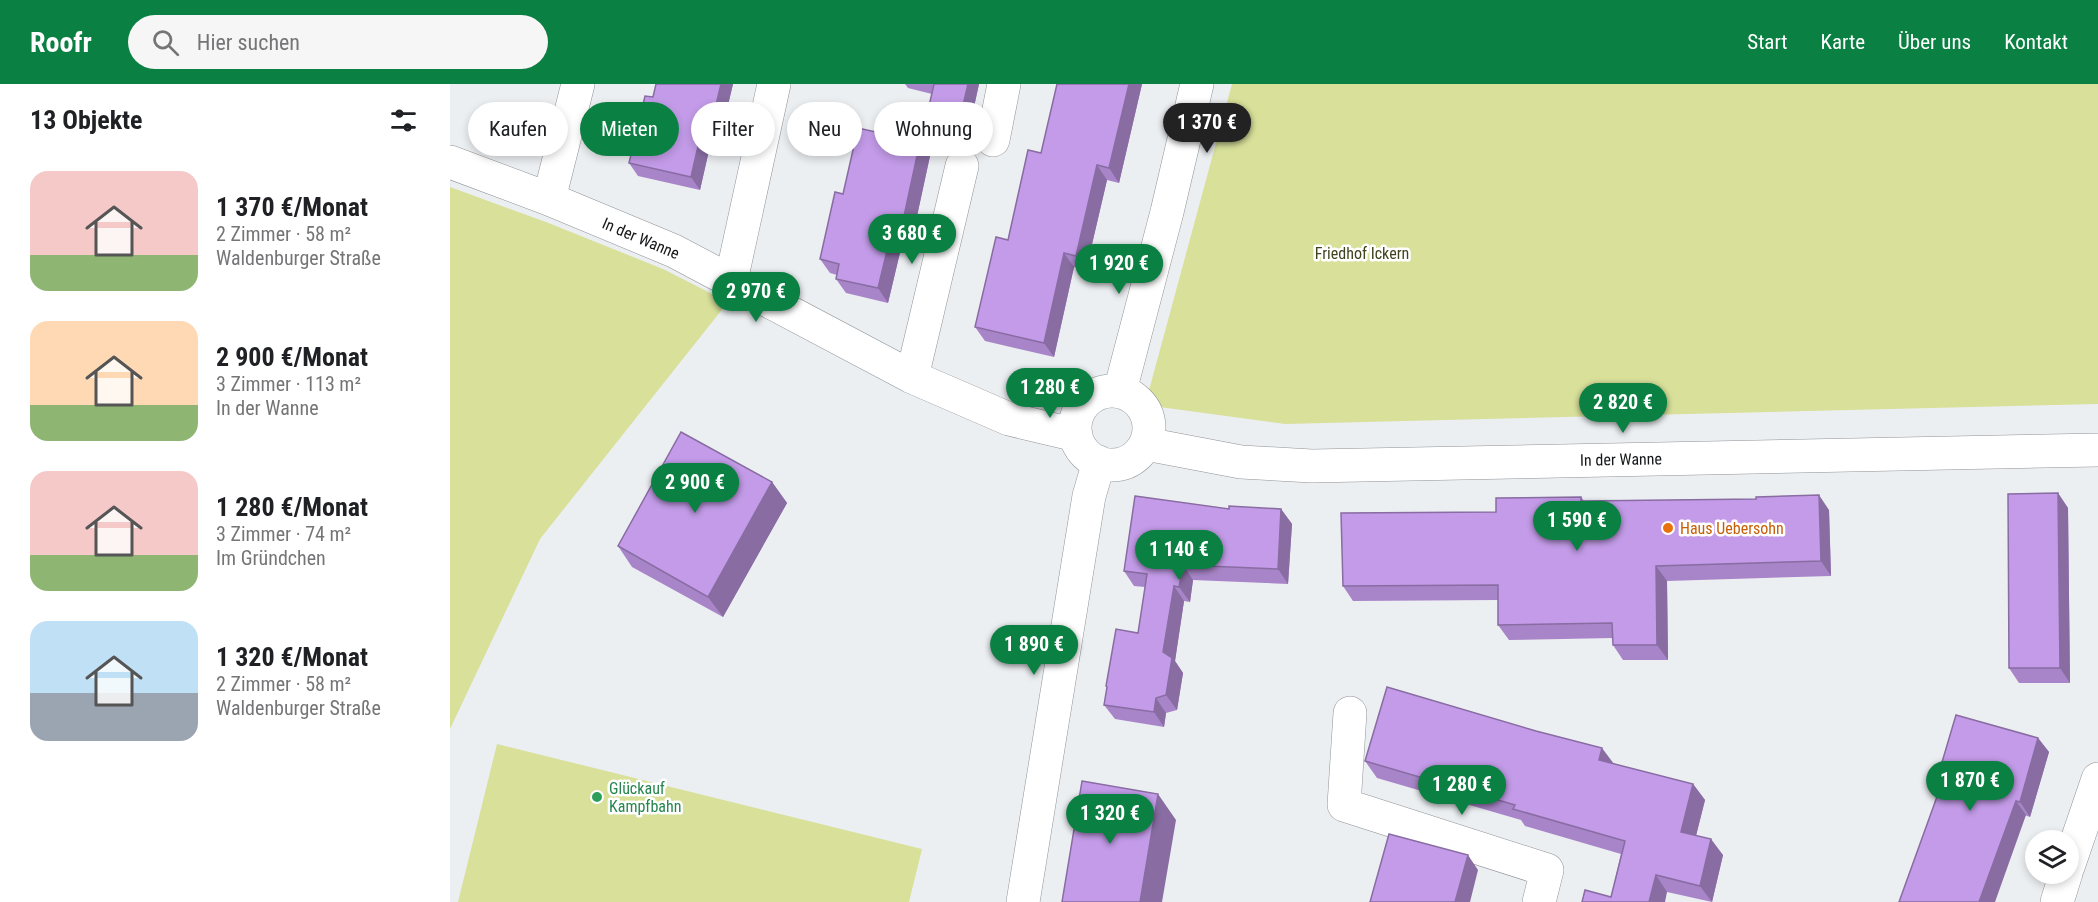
<!DOCTYPE html>
<html lang="de">
<head>
<meta charset="utf-8">
<style>
  body { margin:0; font-family:"Roboto Condensed",sans-serif; background:#f6f6f6; color:#202124; height:100vh; display:flex; flex-direction:column; font-size:22px; white-space:nowrap }
  * { box-sizing:border-box; margin:0 }
  p { font-size:20px; color:#757577 }
  .icon { flex:none; width:33px; height:33px; fill:none; stroke:currentColor; stroke-width:2; stroke-linecap:round; stroke-linejoin:round }
  .map { position:relative; flex:1; overflow:hidden }
  .panel { display:flex; flex-direction:column; background:#fff; width:450px }
  .panel>* { flex:none }
  .banner { position:absolute; left:18px; top:18px; width:570px; height:54px; display:flex; gap:12px }
  .fabs { position:absolute; left:1575px; top:746px; display:grid; gap:12px }
  .fabs a { display:grid; place-items:center; width:54px; height:54px; border-radius:50%; background:#fff; box-shadow:0 3px 9px #0003; font-size:30px }
  .price { position:absolute; translate:-50% -51px; padding:0 14px; border-radius:21px; background:#0b8043; color:#fff; font-size:20px; line-height:39px; filter:drop-shadow(0 2px 3px #0008) }
  .price::after { content:''; position:absolute; left:50%; top:36px; width:18px; height:14px; margin-left:-9px; background:inherit; clip-path:polygon(0 0,100% 0,50% 100%) }
  .price.selected { background:#222; color:#fff }
  ul { padding:0; list-style:none }
  li { display:flex; align-items:center; gap:18px; height:150px; padding:0 30px }
  li span { display:grid; place-items:center; flex:none; width:168px; height:120px; border-radius:18px; color:#555 }
  li>.icon { margin-inline-start:auto }
  span .icon { width:72px; height:72px; fill:#fffc; stroke-width:1 }
  li b { font-size:26px }
  h2 { display:flex; justify-content:space-between; align-items:center; height:72px; padding:0 30px; font-size:26px }
  .tag { padding:0 21px; border-radius:27px; background:#fff; box-shadow:0 3px 9px #0003; font-size:21px; line-height:54px }
  .tag.selected { background:#0b8043; color:#fff }
  header { display:flex; align-items:center; gap:36px; box-sizing:border-box; height:84px; padding:0 30px; background:#0b8043; color:#fff }
  header strong { font-size:28px }
  nav { display:flex; gap:33px; margin-inline-start:auto; font-size:21px }
  .search { width:420px; height:54px; background:#f6f6f6; display:flex; align-items:center; gap:15px; box-sizing:border-box; padding:0 21px; border-radius:33px; color:#757577; font-size:22px }
  main { display:flex; flex:1; min-height:0 }
  .map>svg:first-child { display:block }
  .green { fill:#d8e09a }
  .lines { fill:none; stroke-linecap:round; stroke-linejoin:round }
  .minor-casing { stroke:#909396; stroke-width:34 }
  .minor { stroke:#fff; stroke-width:33 }
  .wall { fill:#a885c8 }
  .shaded-wall { fill:#886ca2 }
  .building { fill:#c39be8; stroke:#886ca2; stroke-width:1.5 }
  .food-dot { fill:#e8710a; stroke:#fff; stroke-width:2 }
  .leisure-dot { fill:#2e9e5b; stroke:#fff; stroke-width:2 }
  .labels { text-anchor:middle; stroke-width:5; stroke-linejoin:round; paint-order:stroke }
  .street-label { font-size:16px; fill:#151618; stroke:#fff }
  .park-label { font-size:16px; fill:#3f431d; stroke:#fff }
  .food-label { font-size:16px; fill:#c56008; stroke:#fff; text-anchor:start }
  .leisure-label { font-size:16px; fill:#27864d; stroke:#fff; text-anchor:start }
</style>
</head>
<body>
<header>
<strong>Roofr</strong>
<div class="search"><svg class="icon" aria-label="search" viewBox="0 0 24 24"><circle cx="10" cy="10" r="6"/><path d="M15 15l6 6"/></svg>Hier suchen</div>
<nav><a>Start</a><a>Karte</a><a>Über uns</a><a>Kontakt</a></nav>
</header>
<main>
<section class="panel">
<h2>13 Objekte<svg class="icon" aria-label="filters" viewBox="0 0 24 24"><path d="M4 7h16M4 17h16"/><circle cx="9" cy="7" r="2"/><circle cx="15" cy="17" r="2"/></svg></h2>
<ul>
<li><span style="background:linear-gradient(#f6c9c9 70%,#8fb573 0)"><svg class="icon" aria-label="home" viewBox="0 0 24 24"><path d="M3 11l9-7 9 7M6 9v11h12V9"/></svg></span><div><b>1 370 €/Monat</b><p>2 Zimmer · 58 m²</p><p>Waldenburger Straße</p></div></li>
<li><span style="background:linear-gradient(#ffd9b3 70%,#8fb573 0)"><svg class="icon" aria-label="home" viewBox="0 0 24 24"><path d="M3 11l9-7 9 7M6 9v11h12V9"/></svg></span><div><b>2 900 €/Monat</b><p>3 Zimmer · 113 m²</p><p>In der Wanne</p></div></li>
<li><span style="background:linear-gradient(#f6c9c9 70%,#8fb573 0)"><svg class="icon" aria-label="home" viewBox="0 0 24 24"><path d="M3 11l9-7 9 7M6 9v11h12V9"/></svg></span><div><b>1 280 €/Monat</b><p>3 Zimmer · 74 m²</p><p>Im Gründchen</p></div></li>
<li><span style="background:linear-gradient(#bfe0f5 60%,#9aa5b1 0)"><svg class="icon" aria-label="home" viewBox="0 0 24 24"><path d="M3 11l9-7 9 7M6 9v11h12V9"/></svg></span><div><b>1 320 €/Monat</b><p>2 Zimmer · 58 m²</p><p>Waldenburger Straße</p></div></li>
</ul>
</section>
<div class="map">
<svg width="1648" height="818" viewBox="0 0 1648 818">
  <rect width="100%" height="100%" fill="#eceff2"/>
  <path class="green" d="M782,0H1648V320L835,340L695,321Z
    M0,103L96,138L213,185L278,218L90,455L0,645Z
    M47,660L472,765L459,818H8Z"/>
  <g class="lines">
    <g class="minor-casing">
      <path id="minor" d="M543,56L554,0
        M0,78L99,115L224,167L462,293L559,335L626,351
        M99,115L128,0
        M281,197L324,0
        M462,293L512,82
        M670,307L717,128L747,0
        M625 344a37 37 0 1 1 74 0a37 37 0 1 1-74 0Z
        M696,360L791,378L862,382L1648,366
        M900,629L894,721L1097,786L1089,818
        M1618,783L1648,695
        M573,818L639,412L649,378
        M1607,818L1616,789"/>
    </g>
    <use href="#minor" class="minor"/>
  </g>
  <path class="wall" d="M283,0L273,42L265,40L250,106L188,92L179,79L203,13Z
    M455,0H529L515,64L483,57L474,44L482,10L458,4Z
    M607,0H692L669,99L657,96L636,186L624,183L604,273L535,257L525,243L591,69Z
    M480,72L464,146L453,156L438,219L396,209L386,195L387,191L380,189L370,175L393,110Z
    M322,398L337,419L273,533L182,483L168,462Z
    M1608,409L1618,424L1620,599H1569L1559,584Z
    M1131,413L1134,417L1379,426L1381,492L1217,497L1218,576H1173L1163,561V554L1059,556L1048,541V516L903,517L893,502L1046,428Z
    M779,425H831L842,440L838,500L743,496L740,518L734,517L725,577L733,589L727,626L716,629L714,643L665,635L654,621L657,604L656,602L688,549L695,503L684,502L674,487Z
    M1588,654L1599,668L1580,733L1492,701L1487,695Z
    M915,677L1163,680L1243,700L1255,716L1246,751L1273,771L1262,818L1217,808L1161,813L1171,770L1075,742L1071,736L927,694Z"/>
  <path class="shaded-wall" d="M271,0H283L273,42L264,29Z
    M518,0H529L515,64L506,51Z
    M679,0H692L669,99L659,84Z
    M256,27L265,40L250,106L241,93Z
    M470,58L480,72L464,146L454,132Z
    M647,81L657,96L636,186L626,172Z
    M443,142L453,156L438,219L428,204Z
    M614,169L624,183L604,273L594,259Z
    M322,398L337,419L273,533L258,513Z
    M1608,409L1618,424L1620,599L1610,584Z
    M1369,411L1379,426L1381,492L1371,477Z
    M831,425L842,440L838,500L828,485Z
    M733,481L743,496L740,518L729,503Z
    M1206,482L1217,497L1218,576L1207,561Z
    M724,502L734,517L725,577L733,589L727,626L716,611L713,568Z
    M706,614L716,629L714,643L704,628Z
    M1588,654L1599,668L1580,733L1570,718Z
    M1152,664L1164,680L1149,676Z
    M1243,700L1255,716L1243,764L1231,748Z
    M708,710L726,736L712,818H690Z
    M1566,717L1576,731L1545,818H1529Z
    M1261,755L1273,771L1262,818L1250,802Z
    M1018,771L1028,786L1020,818H1005Z
    M1206,791L1217,808L1215,818H1199Z"/>
  <path class="building" d="M206,0H271L264,29L256,27L241,93L179,79L195,12L203,13Z
    M484,0H518L506,51L474,44Z
    M607,0H679L659,84L647,81L626,172L614,169L594,259L525,243L546,153L558,156L578,66L591,69Z
    M408,44L470,58L454,132L443,142L428,204L386,195L389,180L370,175L385,108L393,110Z
    M231,348L322,398L258,513L168,462Z
    M1608,409L1610,584H1559L1558,410Z
    M1369,411L1371,477L1206,482L1207,561H1163L1162,539L1048,541V501L893,502L891,429L1046,428V414L1131,413V417L1306,415V413Z
    M685,412L779,425V422L831,425L828,485L733,481L729,503L724,502L713,568L722,574L716,611L706,614L704,628L654,621L657,603L656,602L666,545L688,549L697,490L674,487Z
    M937,603L1086,647L1152,664L1149,676L1243,700L1231,748L1261,755L1250,802L1206,791L1199,818H1132L1135,806L1161,813L1175,757L1063,725L1065,721L915,677Z
    M1506,631L1588,654L1570,718L1566,717L1529,818H1449L1493,696L1487,695Z
    M632,697L708,710L690,818H612Z
    M939,750L1018,771L1005,818H920Z"/>
  <circle class="food-dot" cx="1218" cy="444" r="6"/>
  <circle class="leisure-dot" cx="147" cy="713" r="6"/>
  <g class="labels">
    <g class="street-label">
      <text transform="translate(191 154) rotate(23)" y="6">In der Wanne</text>
      <text transform="translate(1171 375) rotate(-1)" y="6">In der Wanne</text>
    </g>
    <g class="park-label">
      <text x="912" y="175">Friedhof Ickern</text>
    </g>
    <g class="food-label">
      <text x="1230" y="450">Haus Uebersohn</text>
    </g>
    <g class="leisure-label">
      <text x="159" y="710">Glückauf<tspan x="159" dy="18">Kampfbahn</tspan></text>
    </g>
  </g>
</svg>
<div class="fabs">
<a><svg class="icon" aria-label="layers" viewBox="0 0 24 24"><path d="M12 4l9 5-9 5-9-5zM3 14l9 5 9-5"/></svg></a>
</div>
<b class="price selected" style="left:757px;top:70px">1 370 €</b>
<b class="price" style="left:462px;top:181px">3 680 €</b>
<b class="price" style="left:669px;top:211px">1 920 €</b>
<b class="price" style="left:306px;top:239px">2 970 €</b>
<b class="price" style="left:600px;top:335px">1 280 €</b>
<b class="price" style="left:1173px;top:350px">2 820 €</b>
<b class="price" style="left:245px;top:430px">2 900 €</b>
<b class="price" style="left:1127px;top:468px">1 590 €</b>
<b class="price" style="left:729px;top:497px">1 140 €</b>
<b class="price" style="left:584px;top:592px">1 890 €</b>
<b class="price" style="left:1520px;top:728px">1 870 €</b>
<b class="price" style="left:1012px;top:732px">1 280 €</b>
<b class="price" style="left:660px;top:761px">1 320 €</b>
<div class="banner">
<a class="tag">Kaufen</a>
<a class="tag selected">Mieten</a>
<a class="tag">Filter</a>
<a class="tag">Neu</a>
<a class="tag">Wohnung</a>
</div>
</div>
</main>
</body>
</html>
